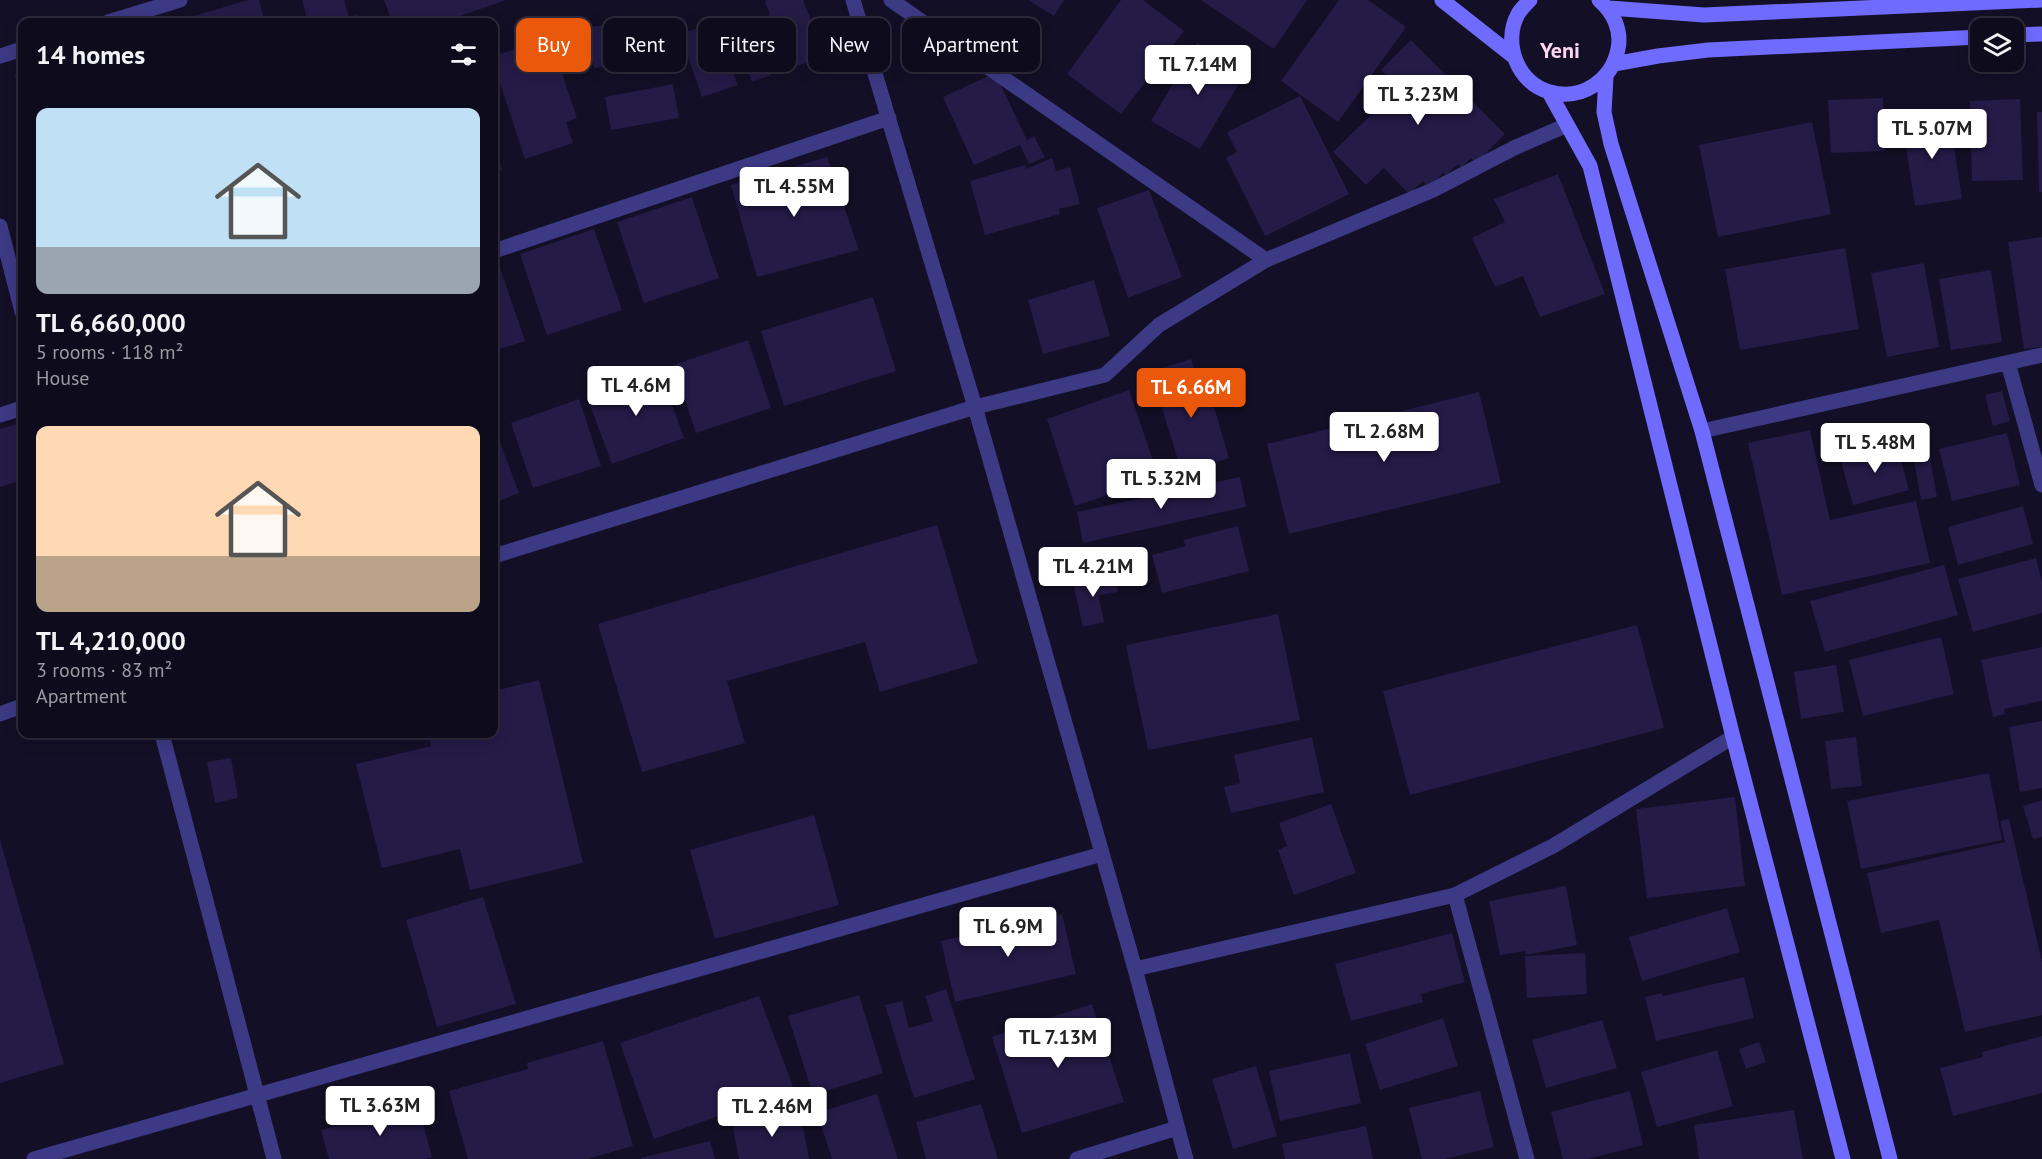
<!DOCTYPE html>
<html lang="en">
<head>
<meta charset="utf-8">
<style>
  body { margin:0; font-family:"PT Sans",sans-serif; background:#171425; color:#f1f3f6; height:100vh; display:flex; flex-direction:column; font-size:22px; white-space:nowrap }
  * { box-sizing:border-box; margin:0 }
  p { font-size:20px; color:#9b9ba3 }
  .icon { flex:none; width:33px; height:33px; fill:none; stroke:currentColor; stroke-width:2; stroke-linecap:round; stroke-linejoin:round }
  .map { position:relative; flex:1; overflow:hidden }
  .drawer { position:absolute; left:18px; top:18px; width:480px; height:720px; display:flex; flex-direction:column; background:#0e0b1c; border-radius:12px; box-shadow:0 3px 15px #0003,0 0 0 2px #2e2b3b }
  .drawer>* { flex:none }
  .guide { position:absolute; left:516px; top:18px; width:570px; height:54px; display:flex; gap:12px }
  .controls { position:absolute; left:1970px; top:18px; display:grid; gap:12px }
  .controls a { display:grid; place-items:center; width:54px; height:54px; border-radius:12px; background:#0e0b1c; box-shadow:0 3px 15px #0003,0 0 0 2px #2e2b3b; font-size:30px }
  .price { position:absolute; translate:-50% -51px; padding:0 14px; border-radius:6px; background:#fff; color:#222; font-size:20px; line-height:39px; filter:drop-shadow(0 2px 3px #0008) }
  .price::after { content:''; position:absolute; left:50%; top:36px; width:18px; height:14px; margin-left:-9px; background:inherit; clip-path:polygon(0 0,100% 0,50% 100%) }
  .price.on { background:#ea580c; color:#fff }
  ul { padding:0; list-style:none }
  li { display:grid; align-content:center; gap:12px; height:318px; padding:0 18px }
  li span { display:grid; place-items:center; height:186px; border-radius:12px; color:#555 }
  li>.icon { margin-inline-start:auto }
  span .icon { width:108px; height:108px; fill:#fffc; stroke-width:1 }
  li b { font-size:26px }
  h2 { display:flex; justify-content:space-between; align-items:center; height:72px; padding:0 18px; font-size:26px }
  .tag { padding:0 21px; border-radius:12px; background:#0e0b1c; box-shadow:0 3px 15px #0003,0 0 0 2px #2e2b3b; font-size:21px; line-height:54px }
  .tag.on { background:#ea580c; color:#fff }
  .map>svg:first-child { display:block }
  .building { fill:#241b47 }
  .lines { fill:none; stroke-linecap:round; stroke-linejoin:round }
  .street { stroke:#3d3a85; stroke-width:15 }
  .secondary { stroke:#6f6bff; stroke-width:15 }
  .labels { text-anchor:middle; stroke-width:4.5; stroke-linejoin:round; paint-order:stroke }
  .district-label { font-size:22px; font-weight:bold; fill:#ffd6f0; stroke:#130f26 }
</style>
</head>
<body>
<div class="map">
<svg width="2042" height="1159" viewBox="0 0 2042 1159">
  <rect width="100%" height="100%" fill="#130f26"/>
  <path class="building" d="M248,0H259L265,22H173Z
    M302,0H344L349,17L357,15L359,22H308Z
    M384,0H506L443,22H392Z
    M767,0H803L825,56L786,70L779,47L763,52L771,75L752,82L744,58L729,63L738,85L702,97L680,34L712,24L716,34L770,15L765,1Z
    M1028,0H1064L1054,16Z
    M1121,0H1143L1184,31L1121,114L1067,74Z
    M1201,0H1307L1274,49Z
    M1339,0H1368L1406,27L1338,122L1281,81Z
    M654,19L660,60L594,68L589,27Z
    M550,38L577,118L566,122L573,143L525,159L494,65V56Z
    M1411,40L1505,134L1476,163L1471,158L1461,168L1458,164L1446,175L1443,173L1429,187L1423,181L1409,194L1384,168L1366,185L1333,152L1376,110L1370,105L1393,82L1381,70Z
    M1197,43L1246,72L1200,149L1151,121Z
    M22,73V100L15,75Z
    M995,73L1027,140L1034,136L1045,157L1029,164L1020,145L974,165L943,97Z
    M673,84L679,118L611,130L605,97Z
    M1300,96L1349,194L1265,236L1226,158L1237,152L1227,132Z
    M1883,98L1885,151L1831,153L1828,100Z
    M2020,99L2023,180L1972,181L1970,101Z
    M2037,112H2042V192H2039Z
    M1949,114L1962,199L1915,206L1902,121Z
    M1812,122L1831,214L1718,237L1699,145Z
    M494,142L502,170L494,172Z
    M827,157L859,250L757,277L731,185Z
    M1052,158L1056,171L1070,167L1080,204L1059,209L1060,214L985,235L970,181L1025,165L1026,169Z
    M1558,174L1605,294L1540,317L1523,276L1495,287L1472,238L1505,222L1494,199Z
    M1149,190L1182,277L1128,298L1097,208Z
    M692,197L719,278L644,303L617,222Z
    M594,229L622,310L547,335L520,254Z
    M2042,237V347L2024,349L2008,242Z
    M1845,248L1859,329L1740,350L1725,269Z
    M497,259L525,341L494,351V261Z
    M1924,263L1939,347L1887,357L1871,273Z
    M1991,270L2002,342L1951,350L1939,279Z
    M1094,280L1110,336L1043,354L1028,300Z
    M873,297L896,371L784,406L761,331Z
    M748,340L771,408L696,433L673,365Z
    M1191,359L1204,399L1211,397L1229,458L1182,473L1156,389L1167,381L1163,368Z
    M660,371L684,438L612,464L587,397Z
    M1129,390L1159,478L1075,506L1047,419Z
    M2002,391L2010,421L1993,426L1985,395Z
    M1479,392L1501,483L1289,534L1267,444Z
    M579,399L601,466L533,488L511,423Z
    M20,423L22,435V480L0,487V429Z
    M494,426L519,493L494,503Z
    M1810,430L1830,520L1916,501L1930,563L1782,595L1748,443Z
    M2007,433L2020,485L1952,501L1939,449Z
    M1927,441L1937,497L1921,500L1911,443Z
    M1896,442L1909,490L1853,505L1840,458Z
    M1240,477L1246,507L1083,543L1077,512Z
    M2023,506L2033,544L1958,565L1948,527Z
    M937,525L978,663L880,692L865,642L727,681L745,743L642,772L598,624Z
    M1238,526L1249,571L1162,593L1152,555L1186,546L1183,540Z
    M2036,558L2042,582V613L1973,632L1958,579Z
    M1944,565L1958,615L1825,652L1810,601Z
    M1114,574L1118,592L1098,595L1104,622L1083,627L1073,583Z
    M1278,614L1300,720L1148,750L1126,645Z
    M1637,625L1664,728L1410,795L1383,691Z
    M1941,637L1954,694L1863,716L1849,660Z
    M2042,647V701L2004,709L2005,714L1993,717L1981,660Z
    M1836,665L1844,712L1801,719L1794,672Z
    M539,680L583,863L470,890L460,849L382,868L356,764L431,746L428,734H494V691Z
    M2042,721V788L2020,792L2009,727Z
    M1312,737L1324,792L1231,813L1224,787L1240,783L1234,755Z
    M1856,737L1862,786L1831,789L1825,741Z
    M231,758L238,798L215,803L207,762Z
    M1989,773L2002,840L1861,869L1847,801Z
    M1735,797L1745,886L1647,898L1636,809Z
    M2042,800V837L2033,839L2023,806Z
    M1331,804L1356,873L1294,895L1278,850L1287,846L1279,823Z
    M814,815L839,905L715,939L690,850Z
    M2009,819L2042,962V1015L1965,1032L1939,920L1881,933L1867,873L2005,842L2000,821Z
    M0,840L64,1064L0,1083Z
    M1566,886L1577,945L1526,955L1525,951L1500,955L1489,901Z
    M483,897L516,1004L437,1027L406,920Z
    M1727,908L1740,952L1642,981L1629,937Z
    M1062,914L1076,974L955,1002L941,941Z
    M1452,933L1465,982L1421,994L1423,1002L1351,1021L1335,964Z
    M1585,953L1587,994L1527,998L1525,956Z
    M1744,977L1754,1018L1656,1041L1645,997L1662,993L1663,996Z
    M946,989L975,1079L914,1098L885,1005L902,1001L909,1028L933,1021L925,996Z
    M859,995L883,1073L813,1095L788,1016Z
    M759,996L794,1089L654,1139L620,1043Z
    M1092,1004L1124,1102L1022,1133L992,1037Z
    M1443,1018L1458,1066L1380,1090L1365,1044Z
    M1602,1020L1617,1068L1546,1088L1532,1040Z
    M2042,1036V1093L1953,1116L1940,1068L1983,1057L1982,1052Z
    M603,1041L633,1146L587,1159H468L449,1091L528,1069L527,1063Z
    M1759,1042L1766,1062L1746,1069L1739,1049Z
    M1717,1050L1733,1106L1657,1127L1641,1072Z
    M1350,1053L1361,1103L1280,1121L1269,1071Z
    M1256,1066L1277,1136L1233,1149L1212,1079Z
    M1480,1091L1494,1147L1445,1159H1422L1409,1108Z
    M1630,1091L1643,1145L1587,1159H1563L1551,1112Z
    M877,1094L898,1159H832L817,1113Z
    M418,1104L432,1157L424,1159H329L321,1130Z
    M981,1104L998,1159H926L916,1122Z
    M800,1110L809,1159H739L732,1123Z
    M1794,1110L1803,1159H1699L1694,1125Z
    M1366,1126L1373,1159H1285L1282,1144Z
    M710,1141L715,1159H641V1158Z"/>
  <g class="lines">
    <path class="street" d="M853,0L975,407L1135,969L1186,1159
      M891,0L1266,260
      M108,22L180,0
      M0,56L22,49
      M0,226L22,312
      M494,251L889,118
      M2008,363L2042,485
      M0,415L22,408
      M1702,431L2042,355
      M494,556L975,407L1105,375L1159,325L1266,260L1433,190L1514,148L1567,125
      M0,714L22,706
      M162,734L274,1159
      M1455,895L1527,1159
      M1135,969L1455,895L1553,846L1733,737
      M34,1159L1102,854
      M1077,1159L1177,1128"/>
    <path class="secondary" d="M1442,0L1513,56
      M1530,0C1526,4 1521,9 1518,14C1502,43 1518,84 1550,92C1582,101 1612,80 1618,49C1622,30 1613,12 1599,0
      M1609,8L1704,15L2042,0
      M2013,35L2042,34
      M1614,64L1658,56L1708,50L1980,37
      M1606,77L1604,112L1611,144L1702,431L1890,1159
      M1549,92L1590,166L1733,737L1843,1159"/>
  </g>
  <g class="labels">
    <g class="district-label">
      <text x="1560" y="58">Yeni</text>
    </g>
  </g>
</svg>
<div class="controls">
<a><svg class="icon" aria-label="layers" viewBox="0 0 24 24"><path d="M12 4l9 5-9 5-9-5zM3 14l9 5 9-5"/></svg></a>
</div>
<b class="price" style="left:1198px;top:96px">TL 7.14M</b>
<b class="price" style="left:1418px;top:126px">TL 3.23M</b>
<b class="price" style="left:1932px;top:160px">TL 5.07M</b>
<b class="price" style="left:794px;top:218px">TL 4.55M</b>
<b class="price" style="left:636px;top:417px">TL 4.6M</b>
<b class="price on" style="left:1191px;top:419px">TL 6.66M</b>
<b class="price" style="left:1384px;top:463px">TL 2.68M</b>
<b class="price" style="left:1875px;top:474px">TL 5.48M</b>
<b class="price" style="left:1161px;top:510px">TL 5.32M</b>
<b class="price" style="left:1093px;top:598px">TL 4.21M</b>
<b class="price" style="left:1008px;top:958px">TL 6.9M</b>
<b class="price" style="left:1058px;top:1069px">TL 7.13M</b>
<b class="price" style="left:380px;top:1137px">TL 3.63M</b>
<b class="price" style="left:772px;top:1138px">TL 2.46M</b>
<div class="guide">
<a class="tag on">Buy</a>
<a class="tag">Rent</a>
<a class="tag">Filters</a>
<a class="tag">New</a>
<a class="tag">Apartment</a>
</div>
<section class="drawer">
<h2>14 homes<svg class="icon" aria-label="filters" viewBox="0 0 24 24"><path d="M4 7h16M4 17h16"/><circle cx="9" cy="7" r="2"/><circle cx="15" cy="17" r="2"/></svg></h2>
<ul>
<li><span style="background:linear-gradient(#bfe0f5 75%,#9aa5b1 0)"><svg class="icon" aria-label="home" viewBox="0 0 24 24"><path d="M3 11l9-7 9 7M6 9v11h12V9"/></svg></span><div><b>TL 6,660,000</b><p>5 rooms · 118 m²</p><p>House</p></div></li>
<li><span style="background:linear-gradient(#ffd9b3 70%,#b9a48a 0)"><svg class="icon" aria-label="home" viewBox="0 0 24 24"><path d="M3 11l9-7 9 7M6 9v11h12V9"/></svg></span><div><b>TL 4,210,000</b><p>3 rooms · 83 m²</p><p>Apartment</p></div></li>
</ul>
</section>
</div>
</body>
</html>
